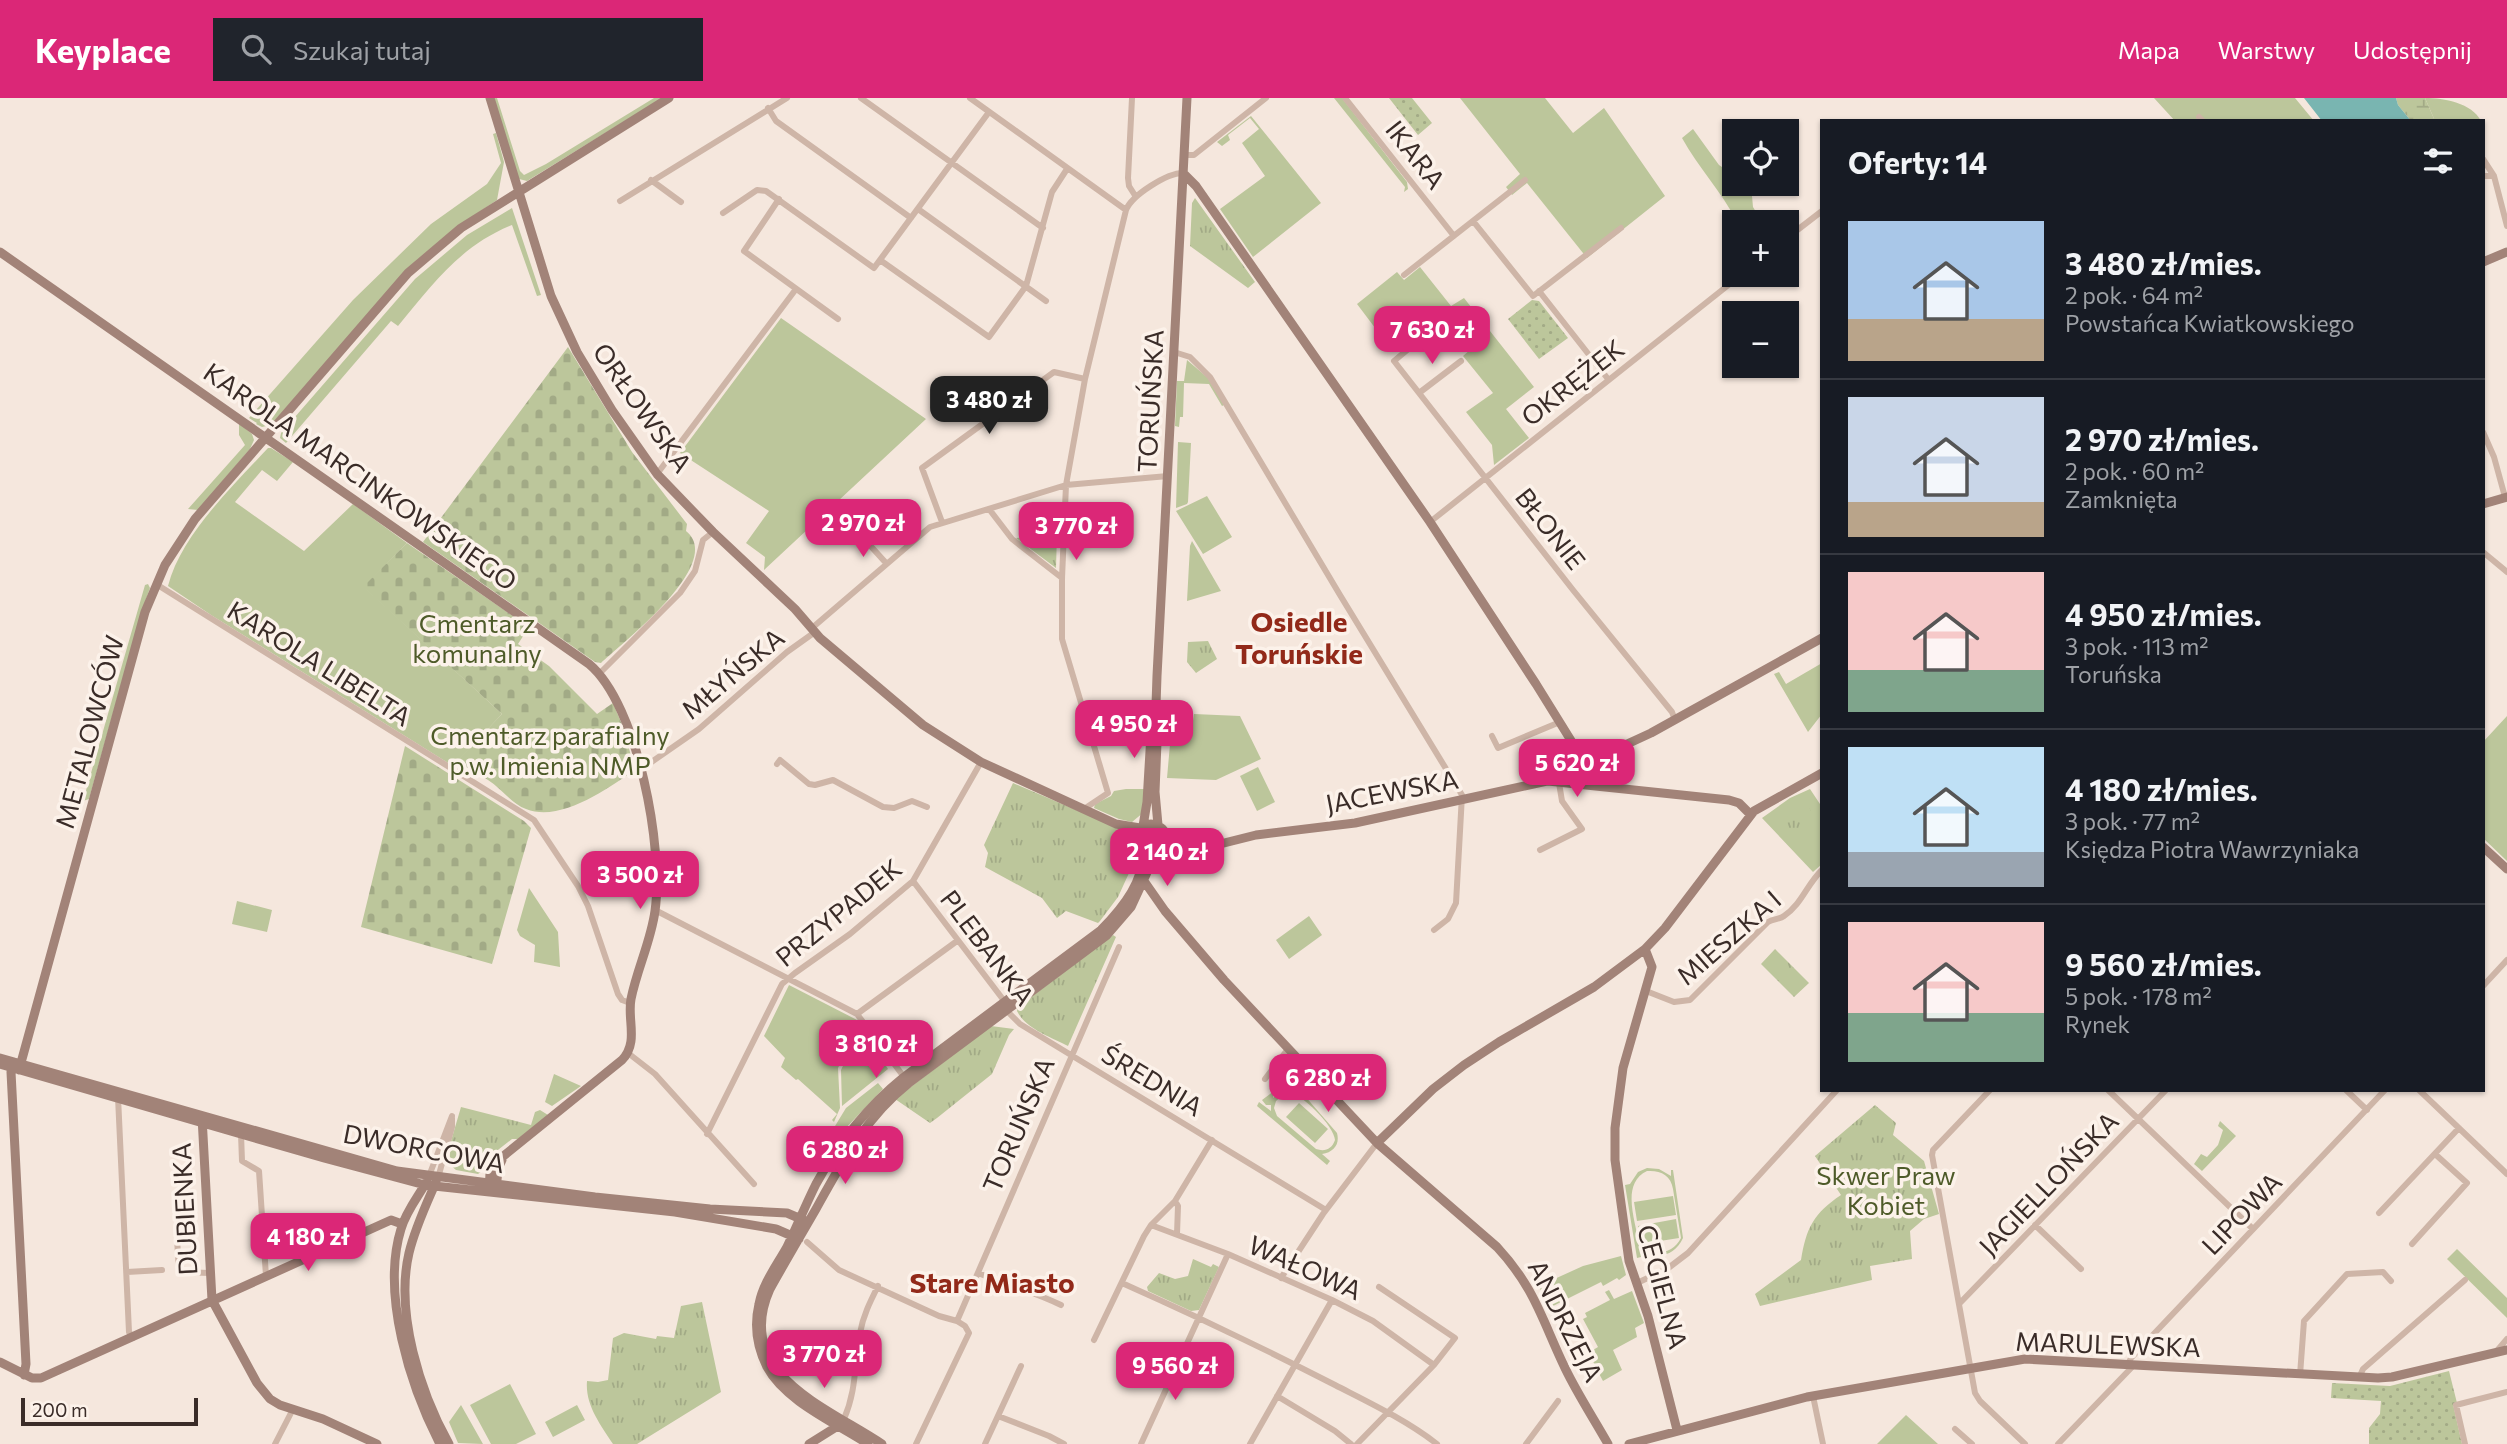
<!DOCTYPE html>
<html lang="pl">
<head>
<meta charset="utf-8">
<style>
  body { margin:0; font-family:Commissioner,sans-serif; background:#20242c; color:#f1f3f6; height:100vh; display:flex; flex-direction:column; font-size:26px; white-space:nowrap }
  * { box-sizing:border-box; margin:0 }
  p { font-size:23px; color:#9ea1a6 }
  .icon { flex:none; width:38px; height:38px; fill:none; stroke:currentColor; stroke-width:2; stroke-linecap:round; stroke-linejoin:round }
  .map { position:relative; flex:1; overflow:hidden }
  .side { position:absolute; left:1820px; top:21px; width:665px; height:973px; display:flex; flex-direction:column; background:#171b24; border-radius:0px; box-shadow:0 2px 5px #0004 }
  .side>* { flex:none }
  .buttons { position:absolute; left:1722px; top:21px; display:grid; gap:14px }
  .buttons a { display:grid; place-items:center; width:77px; height:77px; border-radius:0px; background:#171b24; box-shadow:0 2px 5px #0004; font-size:35px }
  .scale { position:absolute; left:21px; bottom:18px; width:177px; box-sizing:border-box; padding-left:7px; border:4px solid #3a2c28; border-top:0; font-size:19px; line-height:24px; white-space:nowrap; color:#3a2c28; -webkit-text-stroke:5px #fcf2ea; paint-order:stroke }
  .price { position:absolute; translate:-50% -60px; padding:0 16px; border-radius:14px; background:#db2777; color:#fff; font-size:23px; line-height:46px; filter:drop-shadow(0 2px 4px #0008) }
  .price::after { content:''; position:absolute; left:50%; top:42px; width:21px; height:16px; margin-left:-10px; background:inherit; clip-path:polygon(0 0,100% 0,50% 100%) }
  .price.on { background:#222; color:#fff }
  ul { padding:0; list-style:none }
  li { display:flex; align-items:center; gap:21px; height:175px; padding:0 28px }
  li+li { border-top:2px solid #363941 }
  li span { display:grid; place-items:center; flex:none; width:196px; height:140px; border-radius:0px; color:#555 }
  li>.icon { margin-inline-start:auto }
  span .icon { width:84px; height:84px; fill:#fffc; stroke-width:1 }
  li b { font-size:30px }
  h2 { display:flex; justify-content:space-between; align-items:center; height:84px; padding:0 28px; font-size:30px }
  header { display:flex; align-items:center; gap:42px; box-sizing:border-box; height:98px; padding:0 35px; background:#db2777; color:#fff }
  header strong { font-size:33px }
  nav { display:flex; gap:38px; margin-inline-start:auto; font-size:24px }
  .search { width:490px; height:63px; background:#20242c; display:flex; align-items:center; gap:18px; box-sizing:border-box; padding:0 24px; border-radius:0px; color:#9ea1a6; font-size:26px }
  .map>svg:first-child { display:block }
  .grass { fill:#bcc69b; fill-rule:evenodd }
  .wetland { fill:url(#wetland-marsh) }
  .cemetery { fill:url(#cemetery-stones) }
  .park { fill:url(#park-tufts) }
  .garden { fill:url(#garden-dots) }
  .water { fill:#79b5b1 }
  .lines { fill:none; stroke-linecap:round; stroke-linejoin:round }
  .street { stroke:#ceb5a7; stroke-width:6 }
  .secondary { stroke:#a28378; stroke-width:9 }
  .labels { text-anchor:middle; stroke-width:7; stroke-linejoin:round; paint-order:stroke }
  .street-label { font-size:26px; fill:#3a2c28; stroke:#fcf2ea }
  .park-label { font-size:26px; fill:#4e5b29; stroke:#fcf2ea }
  .neighbourhood-label { font-size:28px; font-weight:bold; fill:#922919; stroke:#fcf2ea }
</style>
</head>
<body>
<header>
<strong>Keyplace</strong>
<div class="search"><svg class="icon" aria-label="search" viewBox="0 0 24 24"><circle cx="10" cy="10" r="6"/><path d="M15 15l6 6"/></svg>Szukaj tutaj</div>
<nav><a>Mapa</a><a>Warstwy</a><a>Udostępnij</a></nav>
</header>
<div class="map">
<svg width="2507" height="1346" viewBox="0 0 2507 1346">
  <defs>
    <pattern id="wetland-marsh" width="20" height="14" patternUnits="userSpaceOnUse" patternTransform="scale(1.75)"><rect width="20" height="14" fill="#bcc69b"/><path d="M1 5h8M5 5V1M11 12h8M15 12V8" fill="none" stroke="#a2aa86"/></pattern>
    <pattern id="cemetery-stones" width="16" height="16" patternUnits="userSpaceOnUse" patternTransform="scale(1.75)"><rect width="16" height="16" fill="#bcc69b"/><path d="M2 7V4a2 2 0 0 1 4 0v3zM10 15v-3a2 2 0 0 1 4 0v3z" fill="#a2aa86"/></pattern>
    <pattern id="park-tufts" width="24" height="20" patternUnits="userSpaceOnUse" patternTransform="scale(1.75)"><rect width="24" height="20" fill="#bcc69b"/><path d="M3 7l-1-3M5 7V3M7 7l1-3M15 17l-1-3M17 17v-4M19 17l1-3" fill="none" stroke="#a2aa86"/></pattern>
    <pattern id="garden-dots" width="8" height="8" patternUnits="userSpaceOnUse" patternTransform="scale(1.75)"><rect width="8" height="8" fill="#bcc69b"/><path d="M2 2h.1M6 6h.1" fill="none" stroke="#a2aa86" stroke-width="1.8" stroke-linecap="round"/></pattern>
  </defs>
  <rect width="100%" height="100%" fill="#f5e7dd"/>
  <path class="grass" d="M493,0H497L520,73L524,77L546,66L654,0H662L527,83L519,81Z
    M1334,0H1342L1407,84L1408,91L1404,94L1405,89Z
    M1460,0H1545L1573,35L1604,10L1665,98L1587,160L1527,85L1512,97L1506,89L1520,76Z
    M2154,0H2295L2314,23H2175Z
    M2425,0C2444,0 2472,5 2481,23H2435Z
    M1251,18L1321,105L1253,159L1220,111L1265,78L1242,45L1259,31L1250,20L1228,37L1230,42L1222,48L1217,44Z
    M1693,31L1719,67L1734,77V86H1746L1752,98L1753,109L1762,124H1737C1722,94 1698,69 1682,40Z
    M496,35L504,64L497,102L454,131L409,169L271,327L262,329L256,326L257,325L249,320L353,202L431,126L487,86L501,65L493,36Z
    M512,110L541,197L537,198L512,127C460,148 433,186 398,228L391,223L286,345L280,340L281,335L415,181L467,137Z
    M1420,169L1451,208L1464,200L1534,289L1506,311L1529,340L1494,367L1492,347L1466,314L1493,295L1463,258L1478,245L1451,209L1391,251L1357,206L1397,174L1404,182Z
    M781,220L926,321L764,472L765,459L746,445L769,413L680,355Z
    M1187,262L1208,280L1224,307L1222,308L1209,286L1184,285L1183,319H1180L1179,329L1175,328L1177,283H1184Z
    M239,325L252,336L254,342L250,351L198,412L188,411L245,347L239,337Z
    M1178,344L1191,345L1188,404L1187,406L1176,410Z
    M268,350H271L293,364L277,383L262,372L235,404L304,453L353,406L407,445L364,489L502,616L453,668L211,517L168,488C181,437 233,388 268,350Z
    M1207,398L1232,439L1203,456L1176,413Z
    M1192,443L1221,493L1187,503L1190,448Z
    M148,486L150,490L141,515L89,701L83,703L145,487Z
    M1822,565V616L1808,634L1774,576L1779,574L1786,586Z
    M1194,616L1240,618L1261,661L1216,682L1167,680L1171,635H1191Z
    M2507,618V763L2483,740V644Z
    M1258,669L1275,704L1257,713L1240,678Z
    M1126,691H1145L1144,714L1132,724L1119,721L1094,710L1095,706L1111,698L1114,693Z
    M1810,691L1822,709V766L1813,774L1762,720L1790,700Z
    M529,790L558,834L560,869L534,864L535,847L520,838L517,832Z
    M237,803L272,812L267,834L232,826Z
    M1309,818L1322,837L1289,861L1276,842Z
    M789,887L861,924L838,970L840,1010L834,1024L832,1022L837,1016L798,981L796,982L781,969L785,960L764,938Z
    M861,930L888,971L842,1008L841,972Z
    M554,976L581,988L552,1008L545,1004Z
    M878,985L883,991L843,1033L839,1035L832,1033L846,1010Z
    M1293,991L1304,997L1337,1035C1340,1046 1334,1054 1322,1056L1330,1063L1327,1067L1257,1008L1259,1004L1271,1013V1007H1266L1262,1002L1274,993L1273,1000L1281,993ZM1287,994C1302,995 1334,1028 1335,1042C1332,1051 1325,1054 1316,1051L1277,1018L1274,1010L1276,1003Z
    M1299,1005L1328,1031L1315,1045L1286,1019Z
    M2220,1023L2236,1038L2202,1073L2194,1066L2201,1056L2207,1059L2218,1047L2223,1032L2218,1028Z
    M1647,1070L1659,1071L1671,1078V1072H1673L1683,1140C1675,1158 1657,1162 1641,1152V1159L1637,1160L1625,1087L1630,1086L1638,1074ZM1647,1073C1660,1072 1671,1077 1673,1091L1681,1140C1672,1157 1653,1159 1639,1147C1636,1123 1620,1086 1647,1073Z
    M1673,1098L1676,1117L1637,1123L1634,1104Z
    M1676,1121L1679,1140L1641,1146L1638,1128Z
    M2457,1151L2507,1200V1220L2447,1161Z
    M1621,1158L1626,1177L1619,1182L1617,1180L1603,1188L1601,1184L1549,1210L1547,1206L1551,1204L1550,1201L1545,1202L1539,1188L1583,1168Z
    M1609,1192L1614,1201L1632,1193L1644,1225L1635,1230L1637,1239L1613,1252L1622,1272L1603,1283L1596,1270L1598,1268L1595,1267L1588,1255L1598,1249L1583,1221L1587,1219L1585,1215L1610,1202L1605,1194Z
    M510,1286L536,1336L516,1346H491L470,1307Z
    M461,1307L483,1346L458,1345L449,1324Z
    M577,1307L585,1322L553,1339L545,1324Z
    M1906,1317L1938,1346H1877Z"/>
  <path class="wetland" d="M2396,0H2425L2435,23H2411L2398,7Z"/>
  <path class="cemetery" d="M568,249L632,354L687,426L686,433C726,465 622,545 601,565L595,564L423,444Z
    M407,445L529,529L518,546L549,568L597,616L613,605L623,629L635,672C608,690 561,725 526,711C512,706 501,690 488,682C477,675 467,667 454,666L502,616L363,489Z
    M405,648L524,723L531,730L492,866L361,829Z"/>
  <path class="park" d="M1195,100L1255,184L1248,190L1190,148L1192,105Z
    M1057,436L1056,470L1016,440Z
    M1208,543L1217,561L1196,575L1187,564L1188,544Z
    M1013,685L1116,729L1129,738L1140,762H1135L1118,799L1100,823L1098,825L1066,813L1057,820L1042,800L985,769L988,755L984,747Z
    M1806,705L1818,725L1798,738L1780,721Z
    M1113,837L1116,839L1068,948C1051,939 1026,931 1017,913L1018,909Z
    M1775,851L1809,885L1794,899L1761,866Z
    M991,928L1014,931L1009,937L992,976L937,1020L930,1025L895,1001Z
    M1875,1007L1896,1025L1893,1037L1924,1063L1939,1116L1924,1121L1910,1133L1912,1161L1870,1168L1872,1182L1760,1208L1755,1196L1801,1162C1806,1130 1814,1115 1841,1097L1815,1058Z
    M461,1009L531,1027L535,1014L540,1012L548,1017L518,1041H512L480,1066L482,1073L478,1076L456,1072L449,1066L451,1043Z
    M1193,1161L1211,1169L1213,1166L1219,1169L1199,1212L1191,1213L1148,1193L1147,1189L1159,1175L1175,1181L1188,1178Z
    M702,1204L721,1294L637,1346H613C600,1326 585,1307 587,1283L598,1284L608,1282L613,1240L624,1235L656,1241L657,1238L674,1240L681,1208Z"/>
  <path class="garden" d="M1389,0H1412L1432,25L1418,37Z
    M1532,202L1539,203L1568,240L1539,261L1508,221Z
    M2449,1273L2457,1305L2453,1306L2462,1346H2369V1330L2380,1316L2381,1303L2331,1300L2332,1285L2390,1288Z"/>
  <path class="water" d="M2304,0H2396L2398,7L2411,23H2322Z"/>
  <g class="lines">
    <path class="street" d="M861,0L1043,130
      M970,0L1126,112
      M1132,0L1128,80L1129,88L1136,99
      M1345,0L1454,138
      M768,10L776,23L911,120
      M2199,19L2203,23
      M1184,57H1194L1266,0
      M2483,61L2494,78L2507,128
      M2483,78H2494
      M651,82L681,104
      M779,101L744,153L838,221
      M620,103L787,0
      M918,111L1046,203
      M723,115L757,92L766,93L874,170L989,14
      M1473,123L1533,198L1621,130
      M1787,140L1822,113
      M880,162L989,239L1026,188L1052,94L1067,71
      M1404,177L1525,82
      M1539,193L1608,281
      M1448,218L1394,263L1573,492L1672,614L1675,622
      M1174,254L1190,259L1210,279L1340,497L1462,697L1456,805L1448,821L1434,832
      M1419,295L1461,263
      M2483,334L2494,359L2505,399
      M657,376L796,191
      M989,411L1012,441L1062,480
      M942,424L922,370L1054,274L1085,281
      M1430,424L1741,177
      M857,433L852,434L846,426L851,422L857,429V433L886,465
      M2483,454L2507,474
      M156,486L534,722L578,788L588,808L618,896L622,902L630,905
      M812,530L930,429L1066,387L1168,378
      M600,575L680,495L695,473L703,442L713,434
      M1492,638L1498,650L1560,624
      M777,666L780,662L809,686L815,687L833,682L883,709L894,710L912,703L927,709
      M640,672L699,631L787,554L815,534
      M1084,711L1108,695L1062,541V480L1066,387L1085,281L1126,112C1132,97 1167,75 1183,75
      M1540,752L1582,731L1562,703L1559,685
      M913,783L1005,904L1009,915L1020,926L1326,1112
      M655,812L857,916L904,979
      M2483,888L2507,862
      M1646,893L1674,904L1690,902L1768,824C1773,821 1780,821 1784,818C1802,806 1807,786 1822,772
      M857,916L957,843
      M628,955L655,976L754,1086
      M1265,981L1288,951
      M1990,992L1933,1052L1932,1057L1975,1295L1980,1303L2025,1346
      M2108,992L2253,1131
      M2346,992L2367,1012
      M2419,992L2507,1076
      M118,999L129,1234L133,1240
      M241,1036L242,1063L259,1073L266,1178
      M707,1036L782,886L795,875L850,836L913,783L981,664
      M429,1078L452,1018
      M438,1080L452,1029V1020
      M1175,1103L1178,1108L1177,1136
      M2379,1115L2459,1030
      M1151,1127L1228,1156L1332,1202L1373,1223L1434,1267
      M2035,1127L2081,1171
      M177,1140L179,1174L210,1175
      M807,1144L839,1172L939,1218L957,1223L965,1228L969,1235L916,1346
      M2412,1146L2467,1085L2435,1056
      M127,1174L162,1172
      M978,1175C1006,1186 1034,1194 1061,1207
      M1281,1180L1323,1116L1377,1045
      M1122,1185C1194,1217 1265,1251 1335,1287C1370,1305 1406,1322 1437,1346
      M1637,1185L1667,1171L1688,1155L1837,992
      M1959,1206L2166,992
      M957,1223L1119,849
      M1094,1242L1144,1138L1151,1127L1175,1103L1212,1042
      M2495,1255L2507,1241
      M2128,1266L2131,1260L2385,992
      M2300,1277L2304,1223L2347,1176L2383,1174L2391,1183
      M2359,1280L2363,1271L2465,1182
      M1277,1298L1335,1333L1351,1346
      M1813,1298L1823,1346
      M998,1318L1049,1338L1064,1346
      M844,1321C857,1291 854,1266 860,1235C863,1218 870,1204 878,1188
      M1955,1331L1972,1346
      M275,1346L293,1311
      M985,1346L1021,1268
      M1141,1346L1228,1156
      M1250,1346L1332,1202
      M1357,1346L1434,1267L1455,1240L1379,1189
      M1526,1346L1558,1303
      M2058,1346L2134,1267
      M2465,1346L2456,1307L2507,1294"/>
    <path class="secondary" d="M490,0L551,198L577,254L612,312L657,376L713,434L795,511L820,540L923,627L981,664L1116,726L1140,730
      M1183,75L1196,88L1430,424L1536,586L1580,657L1591,680L1597,687
      M0,154L589,566C638,607 664,751 655,813C651,843 637,871 631,901C627,922 639,944 622,962L496,1064L490,1075L489,1094
      M2483,164L2507,154
      M2483,406L2507,399
      M1548,683L1729,702L1739,705L1751,717
      M1135 742a16 16 0 1 1 32 0a16 16 0 1 1-32 0Z
      M1158,727L1155,694L1158,619L1156,607L1157,578L1187,0
      M1143,728L1147,704L1152,619L1155,609
      M2483,749L2507,771
      M1164,751L1212,748L1256,737L1355,725L1547,683L1651,635L1822,540
      M1144,783L1165,813L1224,882L1377,1045L1497,1149C1535,1190 1542,1222 1565,1270C1578,1297 1594,1321 1608,1346
      M1645,851L1652,869L1623,970L1615,1030V1062L1629,1163L1648,1218L1677,1332
      M0,960L397,1073L595,1099L710,1111L787,1115L808,1124
      M14,964L11,974L26,1266L24,1277
      M0,966L324,1060L425,1087L675,1114L776,1131L799,1141
      M19,972L145,514L165,467L195,421L408,175L461,130L669,0
      M202,1019L212,1202L257,1285L270,1301L280,1307L323,1321L377,1346
      M1377,1045L1433,991L1464,967L1499,944L1594,889L1645,851L1665,830L1754,713L1822,675
      M427,1083C418,1099 406,1113 401,1131C381,1196 410,1288 440,1346
      M436,1084C426,1107 415,1130 409,1155C395,1215 420,1294 449,1346
      M496,1093L498,1071L502,1062
      M0,1264L32,1280H41L391,1122L402,1126
      M809,1346L841,1326
      M868,1346C836,1325 785,1303 767,1269C757,1249 754,1227 759,1206C763,1185 777,1167 787,1149C797,1128 806,1106 816,1086C839,1044 867,1009 904,979L1101,832C1120,813 1145,783 1142,755
      M882,1346C827,1309 732,1276 770,1191C785,1164 801,1137 816,1111C842,1064 866,1019 909,985L1106,838L1131,809L1155,757
      M1629,1346L1807,1299L2025,1261L2378,1280L2392,1279L2507,1252"/>
  </g>
  <g class="labels">
    <g class="street-label">
      <text transform="translate(1415 57) rotate(52)" y="9">IKARA</text>
      <text transform="translate(1573 285) rotate(-38)" y="9">OKRĘŻEK</text>
      <text transform="translate(1151 303) rotate(-87)" y="9">TORUŃSKA</text>
      <text transform="translate(642 310) rotate(55)" y="9">ORŁOWSKA</text>
      <text transform="translate(360 379) rotate(35)" y="9">KAROLA MARCINKOWSKIEGO</text>
      <text transform="translate(1550 431) rotate(52)" y="9">BŁONIE</text>
      <text transform="translate(319 566) rotate(32)" y="9">KAROLA LIBELTA</text>
      <text transform="translate(733 576) rotate(-40)" y="9">MŁYŃSKA</text>
      <text transform="translate(90 634) rotate(-75)" y="9">METALOWCÓW</text>
      <text transform="translate(1392 694) rotate(-11)" y="9">JACEWSKA</text>
      <text transform="translate(839 815) rotate(-39)" y="9">PRZYPADEK</text>
      <text transform="translate(1729 840) rotate(-41)" y="9">MIESZKA I</text>
      <text transform="translate(987 850) rotate(53)" y="9">PLEBANKA</text>
      <text transform="translate(1152 983) rotate(31)" y="9">ŚREDNIA</text>
      <text transform="translate(1019 1027) rotate(-67)" y="9">TORUŃSKA</text>
      <text transform="translate(424 1051) rotate(11)" y="9">DWORCOWA</text>
      <text transform="translate(2049 1086) rotate(-46)" y="9">JAGIELLOŃSKA</text>
      <text transform="translate(185 1111) rotate(-93)" y="9">DUBIENKA</text>
      <text transform="translate(2242 1116) rotate(-46)" y="9">LIPOWA</text>
      <text transform="translate(1305 1170) rotate(24)" y="9">WAŁOWA</text>
      <text transform="translate(1662 1189) rotate(75)" y="9">CEGIELNA</text>
      <text transform="translate(1565 1223) rotate(63)" y="9">ANDRZEJA</text>
      <text transform="translate(2108 1247) rotate(2)" y="9">MARULEWSKA</text>
    </g>
    <g class="park-label">
      <text x="477" y="535">Cmentarz<tspan x="477" dy="30">komunalny</tspan></text>
      <text x="550" y="647">Cmentarz parafialny<tspan x="550" dy="30">p.w. Imienia NMP</tspan></text>
      <text x="1886" y="1087">Skwer Praw<tspan x="1886" dy="30">Kobiet</tspan></text>
    </g>
    <g class="neighbourhood-label">
      <text x="1299" y="534">Osiedle<tspan x="1299" dy="32">Toruńskie</tspan></text>
      <text x="992" y="1195">Stare Miasto</text>
    </g>
  </g>
</svg>
<div class="buttons">
<a><svg class="icon" aria-label="locate" viewBox="0 0 24 24"><circle cx="12" cy="12" r="6"/><path d="M12 2v4M12 18v4M2 12h4M18 12h4"/></svg></a>
<a>+</a>
<a>−</a>
</div>
<div class="scale">200 m</div>
<b class="price" style="left:1432px;top:268px">7 630 zł</b>
<b class="price on" style="left:989px;top:338px">3 480 zł</b>
<b class="price" style="left:863px;top:461px">2 970 zł</b>
<b class="price" style="left:1076px;top:464px">3 770 zł</b>
<b class="price" style="left:1134px;top:662px">4 950 zł</b>
<b class="price" style="left:1577px;top:701px">5 620 zł</b>
<b class="price" style="left:1167px;top:790px">2 140 zł</b>
<b class="price" style="left:640px;top:813px">3 500 zł</b>
<b class="price" style="left:876px;top:982px">3 810 zł</b>
<b class="price" style="left:1328px;top:1016px">6 280 zł</b>
<b class="price" style="left:845px;top:1088px">6 280 zł</b>
<b class="price" style="left:308px;top:1175px">4 180 zł</b>
<b class="price" style="left:824px;top:1292px">3 770 zł</b>
<b class="price" style="left:1175px;top:1304px">9 560 zł</b>
<section class="side">
<h2>Oferty: 14<svg class="icon" aria-label="filters" viewBox="0 0 24 24"><path d="M4 7h16M4 17h16"/><circle cx="9" cy="7" r="2"/><circle cx="15" cy="17" r="2"/></svg></h2>
<ul>
<li><span style="background:linear-gradient(#a9c7e8 70%,#b9a48a 0)"><svg class="icon" aria-label="home" viewBox="0 0 24 24"><path d="M3 11l9-7 9 7M6 9v11h12V9"/></svg></span><div><b>3 480 zł/mies.</b><p>2 pok. · 64 m²</p><p>Powstańca Kwiatkowskiego</p></div></li>
<li><span style="background:linear-gradient(#c9d6e8 75%,#b9a48a 0)"><svg class="icon" aria-label="home" viewBox="0 0 24 24"><path d="M3 11l9-7 9 7M6 9v11h12V9"/></svg></span><div><b>2 970 zł/mies.</b><p>2 pok. · 60 m²</p><p>Zamknięta</p></div></li>
<li><span style="background:linear-gradient(#f6c9c9 70%,#7fa58c 0)"><svg class="icon" aria-label="home" viewBox="0 0 24 24"><path d="M3 11l9-7 9 7M6 9v11h12V9"/></svg></span><div><b>4 950 zł/mies.</b><p>3 pok. · 113 m²</p><p>Toruńska</p></div></li>
<li><span style="background:linear-gradient(#bfe0f5 75%,#9aa5b1 0)"><svg class="icon" aria-label="home" viewBox="0 0 24 24"><path d="M3 11l9-7 9 7M6 9v11h12V9"/></svg></span><div><b>4 180 zł/mies.</b><p>3 pok. · 77 m²</p><p>Księdza Piotra Wawrzyniaka</p></div></li>
<li><span style="background:linear-gradient(#f6c9c9 65%,#7fa58c 0)"><svg class="icon" aria-label="home" viewBox="0 0 24 24"><path d="M3 11l9-7 9 7M6 9v11h12V9"/></svg></span><div><b>9 560 zł/mies.</b><p>5 pok. · 178 m²</p><p>Rynek</p></div></li>
</ul>
</section>
</div>
</body>
</html>
